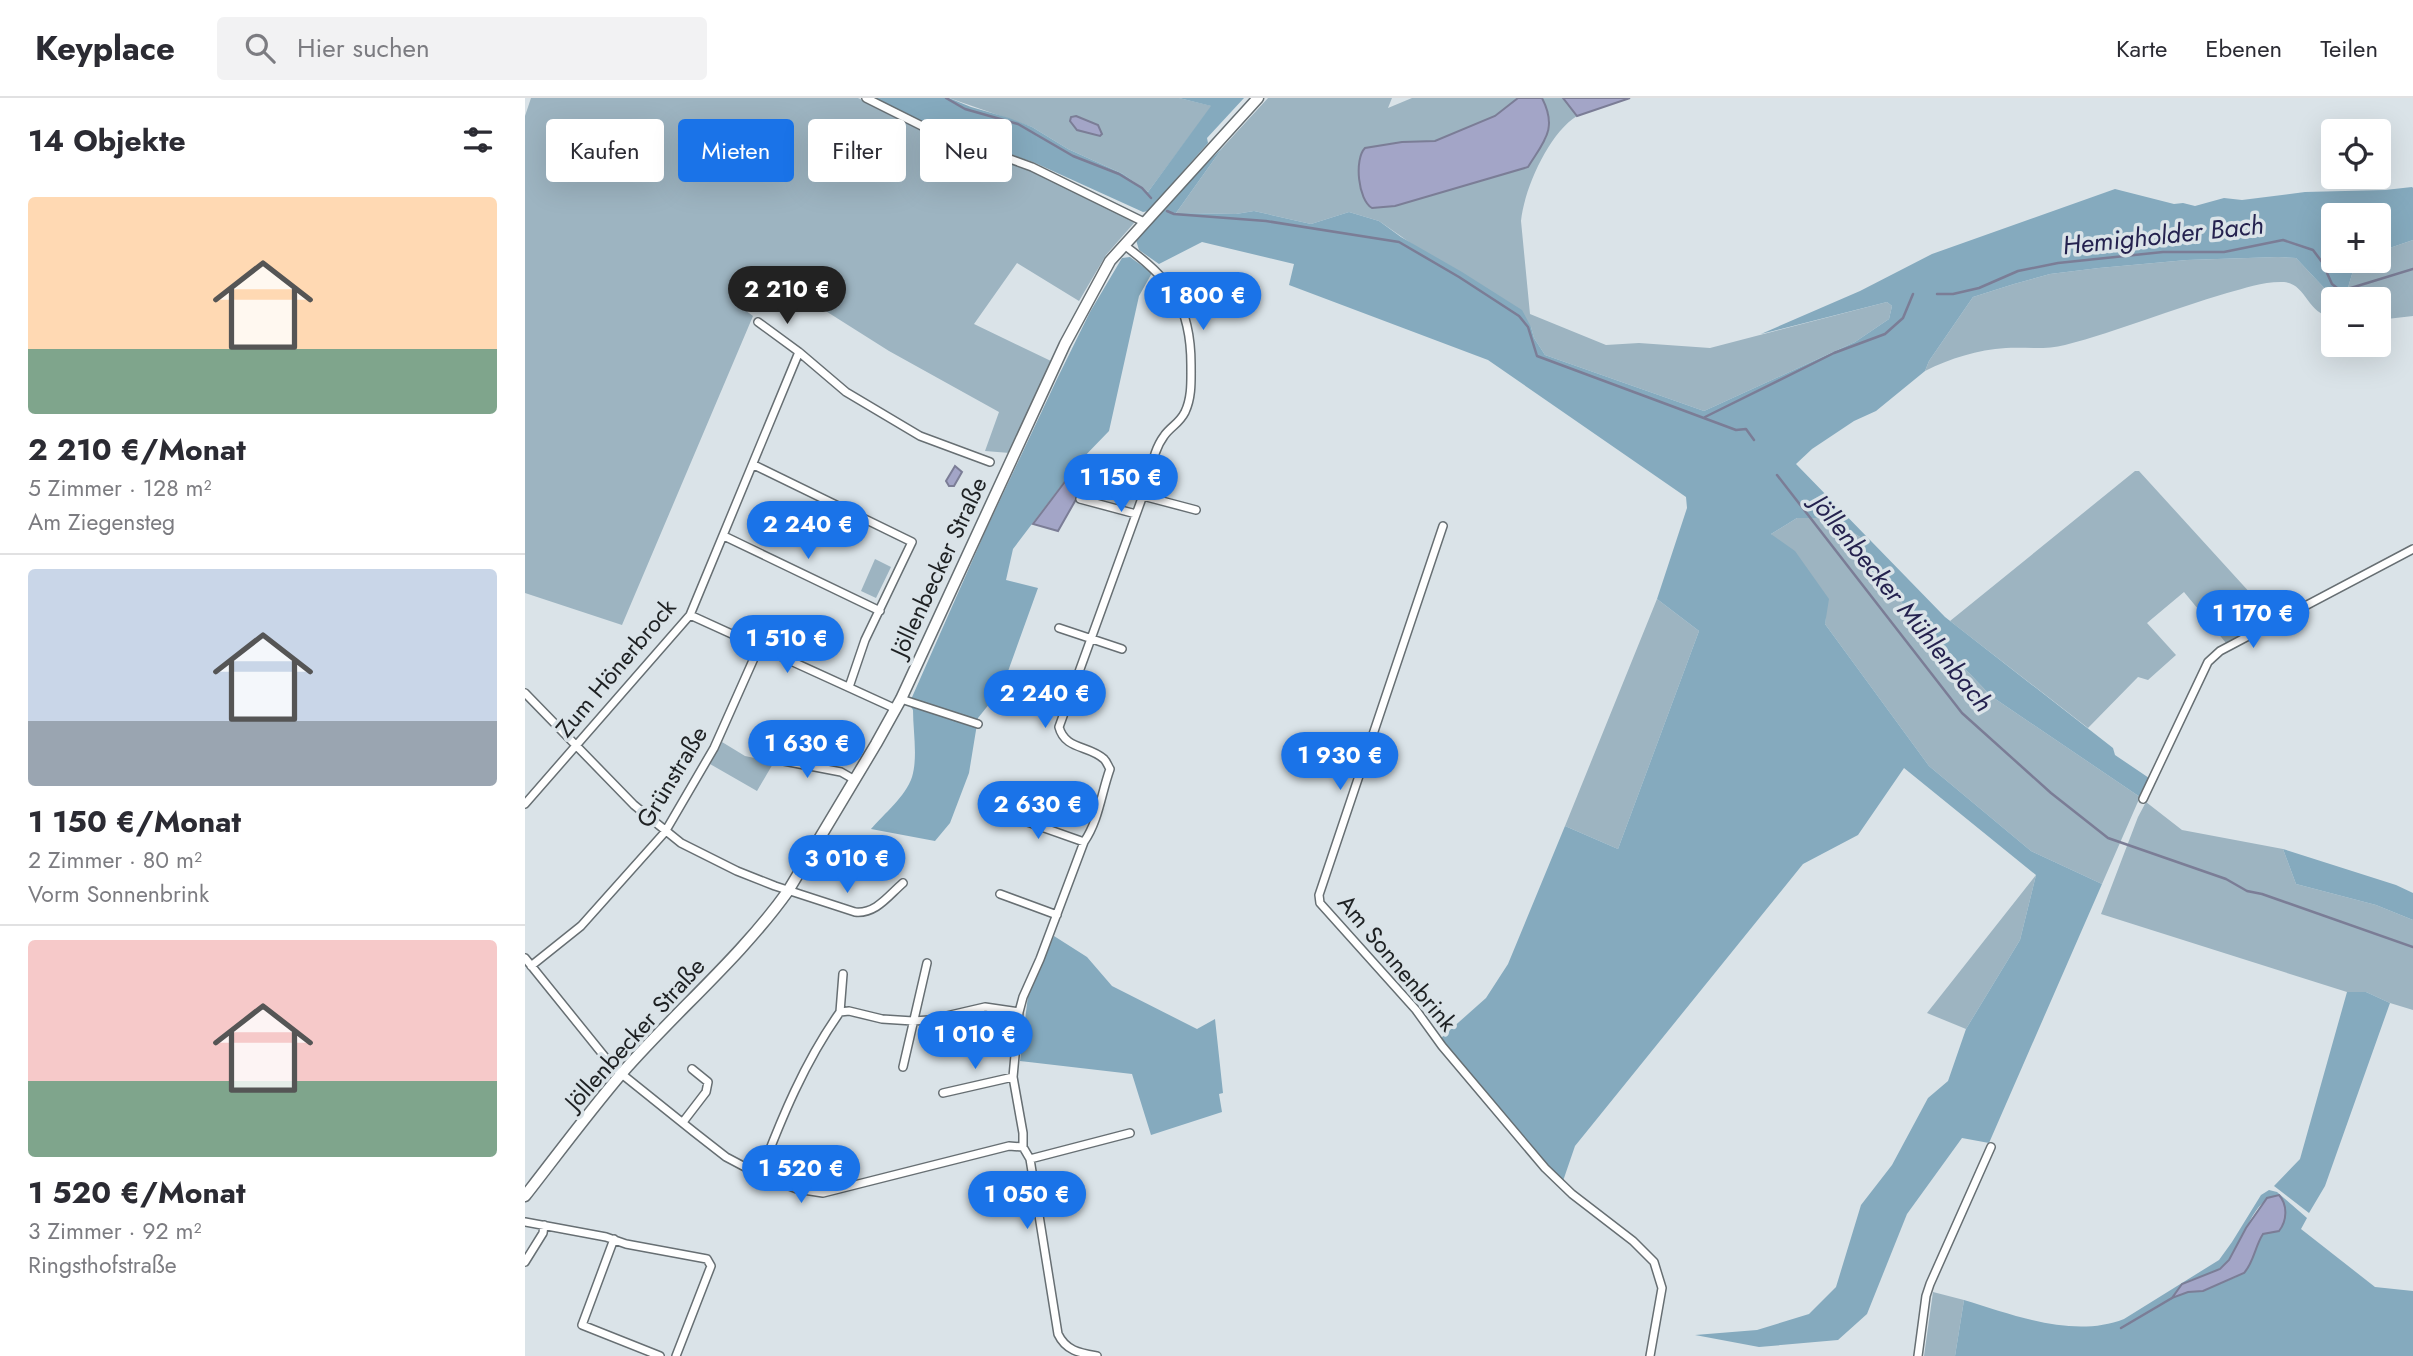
<!DOCTYPE html>
<html lang="de">
<head>
<meta charset="utf-8">
<style>
  body { margin:0; font-family:Jost,sans-serif; background:#f2f2f3; color:#2b2b33; height:100vh; display:flex; flex-direction:column; font-size:26px; white-space:nowrap }
  * { box-sizing:border-box; margin:0 }
  p { font-size:23px; color:#7c7c81 }
  .icon { flex:none; width:38px; height:38px; fill:none; stroke:currentColor; stroke-width:2; stroke-linecap:round; stroke-linejoin:round }
  .map { position:relative; flex:1; overflow:hidden }
  .side { display:flex; flex-direction:column; background:#fff; width:525px }
  .side>* { flex:none }
  .banner { position:absolute; left:21px; top:21px; width:665px; height:63px; display:flex; gap:14px }
  .buttons { position:absolute; left:1796px; top:21px; display:grid; gap:14px }
  .buttons a { display:grid; place-items:center; width:70px; height:70px; border-radius:7px; background:#fff; box-shadow:0 7px 28px #0002; font-size:35px }
  .price { position:absolute; translate:-50% -60px; padding:0 16px; border-radius:24px; background:#1a73e8; color:#fff; font-size:23px; line-height:46px; filter:drop-shadow(0 2px 4px #0008) }
  .price::after { content:''; position:absolute; left:50%; top:42px; width:21px; height:16px; margin-left:-10px; background:inherit; clip-path:polygon(0 0,100% 0,50% 100%) }
  .price.active { background:#222; color:#fff }
  ul { padding:0; list-style:none }
  li { display:grid; align-content:center; gap:14px; height:371px; padding:0 28px }
  li+li { border-top:2px solid #e1e1e2 }
  li span { display:grid; place-items:center; height:217px; border-radius:7px; color:#555 }
  li>.icon { margin-inline-start:auto }
  span .icon { width:126px; height:126px; fill:#fffc; stroke-width:1 }
  li b { font-size:30px }
  h2 { display:flex; justify-content:space-between; align-items:center; height:84px; padding:0 28px; font-size:30px }
  .tag { padding:0 24px; border-radius:7px; background:#fff; box-shadow:0 7px 28px #0002; font-size:24px; line-height:63px }
  .tag.active { background:#1a73e8; color:#fff }
  header { display:flex; align-items:center; gap:42px; box-sizing:border-box; height:98px; padding:0 35px; background:#fff; border-bottom:2px solid #e1e1e2 }
  header strong { font-size:33px }
  nav { display:flex; gap:38px; margin-inline-start:auto; font-size:24px }
  .search { width:490px; height:63px; background:#f2f2f3; display:flex; align-items:center; gap:18px; box-sizing:border-box; padding:0 24px; border-radius:7px; color:#7c7c81; font-size:26px }
  main { display:flex; flex:1; min-height:0 }
  .map>svg:first-child { display:block }
  .green { fill:#9db4c1 }
  .forest { fill:#85aabe; fill-rule:evenodd }
  .water { fill:#a3a5c7; stroke:#7b7d96; stroke-width:2 }
  .lines { fill:none; stroke-linecap:round; stroke-linejoin:round }
  .stream { stroke:#7b7d96; stroke-width:2.5 }
  .minor-casing { stroke:#676f73; stroke-width:10 }
  .secondary-casing { stroke:#676f73; stroke-width:13 }
  .minor { stroke:#fff; stroke-width:7 }
  .secondary { stroke:#fff; stroke-width:10 }
  .labels { text-anchor:middle; stroke-width:7; stroke-linejoin:round; paint-order:stroke }
  .street-label { font-size:24px; fill:#1e2123; stroke:#dae3e8 }
  .water-label { font-size:26px; font-style:italic; fill:#25224f; stroke:#dae3e8 }
</style>
</head>
<body>
<header>
<strong>Keyplace</strong>
<div class="search"><svg class="icon" aria-label="search" viewBox="0 0 24 24"><circle cx="10" cy="10" r="6"/><path d="M15 15l6 6"/></svg>Hier suchen</div>
<nav><a>Karte</a><a>Ebenen</a><a>Teilen</a></nav>
</header>
<main>
<section class="side">
<h2>14 Objekte<svg class="icon" aria-label="filters" viewBox="0 0 24 24"><path d="M4 7h16M4 17h16"/><circle cx="9" cy="7" r="2"/><circle cx="15" cy="17" r="2"/></svg></h2>
<ul>
<li><span style="background:linear-gradient(#ffd9b3 70%,#7fa58c 0)"><svg class="icon" aria-label="home" viewBox="0 0 24 24"><path d="M3 11l9-7 9 7M6 9v11h12V9"/></svg></span><div><b>2 210 €/Monat</b><p>5 Zimmer · 128 m²</p><p>Am Ziegensteg</p></div></li>
<li><span style="background:linear-gradient(#c9d6e8 70%,#9aa5b1 0)"><svg class="icon" aria-label="home" viewBox="0 0 24 24"><path d="M3 11l9-7 9 7M6 9v11h12V9"/></svg></span><div><b>1 150 €/Monat</b><p>2 Zimmer · 80 m²</p><p>Vorm Sonnenbrink</p></div></li>
<li><span style="background:linear-gradient(#f6c9c9 65%,#7fa58c 0)"><svg class="icon" aria-label="home" viewBox="0 0 24 24"><path d="M3 11l9-7 9 7M6 9v11h12V9"/></svg></span><div><b>1 520 €/Monat</b><p>3 Zimmer · 92 m²</p><p>Ringsthofstraße</p></div></li>
</ul>
</section>
<div class="map">
<svg width="1888" height="1258" viewBox="0 0 1888 1258">
  <rect width="100%" height="100%" fill="#dae3e8"/>
  <path class="green" d="M6,0H333L416,40L507,71L607,120L609,125L581,157L554,203L492,165L449,226L526,263L485,355L460,353L474,314L364,253L236,172L216,209L228,218L97,527L0,495V18Z
    M424,0H654L687,8L623,94L598,76L543,51L507,29Z
    M743,0H867L863,10L887,0H993L970,18L910,43L877,44L840,50L835,58V85L870,108L1013,53C1027,34 1028,21 1017,0H1038L1052,18C1024,35 999,91 996,123L1005,216L1081,247L1114,245L1185,250L1362,204L1367,208L1364,221L1330,244L1179,313L1020,257L1009,240L1006,229L854,123L824,114L786,126L729,113L711,116L651,115L698,49Z
    M1888,142V218L1853,222V201H1808V219C1782,217 1782,186 1759,184C1740,183 1720,190 1702,195C1647,211 1594,233 1540,247C1521,252 1501,249 1481,250C1452,252 1426,260 1400,273L1404,263L1448,199L1489,186L1525,176L1574,170L1662,162L1753,159L1771,160L1804,195L1821,196L1831,163H1853V154Z
    M1610,373H1614L1748,520L1701,545L1659,494L1622,525L1651,557L1623,582L1613,579L1563,630L1425,523Z
    M1272,420H1306L1335,439L1340,466L1466,598L1615,699L1577,786L1506,753L1404,668L1300,526L1301,515L1246,436Z
    M350,461L366,469L351,500L336,493Z
    M1132,501L1174,533L1093,751L1040,728Z
    M197,644L220,658L249,664L232,693L185,666Z
    M1621,704L1657,732L1758,751L1771,786L1851,807L1888,822V912L1865,905L1841,894H1822L1576,816L1613,719Z
    M1511,777L1495,842L1441,931L1402,915Z
    M1408,1194L1439,1202L1430,1258H1399Z"/>
  <path class="forest" d="M349,0H424L446,9L484,20L507,29L543,51L598,76L623,94L686,8L654,0H719L682,40L683,45L623,113L618,114L508,64L403,28Z
    M698,49L651,115L711,116L729,113L786,126L824,114L854,123L876,139L937,174L997,212L1006,229L1009,240L1020,257L1179,313L1330,244L1364,221L1367,208L1362,204L1236,236L1335,193L1407,156L1590,91L1649,106L1658,105L1670,108L1699,100L1717,102L1780,94L1860,92L1887,89L1888,90V142L1853,154V117H1808V163H1831L1821,196L1804,195L1771,160L1753,159L1662,162L1574,170L1525,176L1489,186L1448,199L1404,263L1400,273L1351,313L1329,323L1287,351L1271,366L1420,519L1588,650L1590,657L1624,680L1615,699L1466,598L1340,466L1335,439L1306,420H1272L1246,436L1270,453L1304,501L1300,526L1404,668L1506,753L1577,786L1464,1045L1437,1040L1382,1116L1342,1216L1313,1242L1234,1249L1170,1237L1232,1232L1284,1216L1311,1189L1336,1107L1367,1067L1403,1000L1423,983L1441,931L1495,842L1511,777L1379,670L1333,737L1278,766L1050,1048L1038,1083L1021,1068L916,940L961,900L983,866L1040,728L1093,751L1174,533L1132,501L1162,410L1161,399L963,262L764,187L769,166L677,144L634,166L614,152L611,142L639,109Z
    M605,159L627,175L614,198L584,333L554,364L488,451L481,482L513,490L477,590L453,620L444,675L425,725L410,743L346,731C359,716 381,698 387,679C393,659 388,633 388,612L384,606L460,434L532,281L565,214L597,160Z
    M1758,751L1871,787L1888,795V822L1851,807L1771,786Z
    M529,838L562,859L587,888L672,931L690,921L698,995L694,996L697,1014L626,1037L607,976L495,963L503,898Z
    M1822,894H1841L1865,905L1800,1088L1784,1115L1749,1088L1775,1061Z
    M1744,1092L1752,1094L1782,1120L1776,1131L1850,1189L1888,1193V1258H1430L1439,1202C1489,1217 1548,1241 1599,1221L1694,1162L1707,1144L1736,1097ZM1748,1098L1749,1134L1738,1136L1711,1179L1678,1193L1663,1194L1648,1199C1651,1195 1654,1189 1658,1186C1672,1177 1690,1178 1702,1164C1718,1146 1725,1107 1748,1098Z"/>
  <path class="water" d="M993,0H1017C1033,31 1019,43 1003,69L870,108L847,110C833,102 829,61 840,50L877,44L910,43L970,18Z
    M1038,0H1105L1052,18Z
    M551,18L573,27L577,36L575,38L552,32L545,23L546,19Z
    M554,365L570,368L533,433L508,426Z
    M430,368L437,374L429,388H424L421,383Z
    M1754,1097C1763,1107 1762,1123 1754,1133L1738,1136C1730,1148 1729,1164 1719,1175L1678,1193L1663,1194L1647,1200L1657,1186L1695,1171L1704,1162L1721,1130L1742,1100Z"/>
  <g class="lines">
    <path class="stream" d="M421,0L440,11L493,26L548,58L594,76L617,90L626,100
      M642,113L649,116L741,123L874,144L934,179L994,218L1003,229L1012,258L1211,332L1221,331L1229,342
      M1412,196H1428L1454,190L1493,173L1533,165L1638,154H1699L1758,142L1788,152L1797,164L1807,186L1816,193L1888,171
      M1180,319L1309,255L1360,236L1378,220L1388,196
      M1252,377L1437,615L1526,695L1583,740L1701,781L1722,793L1737,796L1888,849
      M1596,1230L1647,1200"/>
    <g class="minor-casing">
      <path id="minor" d="M341,0L403,31L507,69L619,124
        M233,224L274,254L321,294L395,338L465,364
        M229,367L387,444L340,542L324,589
        M618,398L671,412
        M555,401L611,416
        M918,428L794,797L795,805L891,912L917,948L1020,1070L1047,1096L1108,1143L1129,1164L1137,1190L1125,1258
        M199,438L355,513
        M165,517L371,611
        M534,530L597,551
        M0,595L109,707L156,745L212,773L250,788L330,814C351,816 363,798 378,785
        M376,601L453,626
        M243,660L316,674L330,682
        M1618,701L1683,564L1695,553L1888,451
        M0,706L165,517L274,254
        M477,715L559,744
        M475,796L532,817
        M0,860L88,969L169,1034L201,1059L235,1077L272,1091L298,1095L484,1048L498,1049L505,1061L533,1236C541,1253 555,1255 572,1258
        M6,868L56,828L140,734L189,650L234,549
        M315,914L318,876
        M378,969L402,865
        M418,995L488,979
        M158,1024L181,994L183,984L167,971
        M498,1049V1035L488,979L494,914L498,899L515,861L559,744C574,722 576,696 585,671C583,668 582,664 579,661C564,647 540,652 534,629L625,378C627,363 630,350 639,338C646,328 654,326 660,314C667,299 666,283 666,267C666,206 645,181 599,147
        M505,1061L605,1035
        M235,1077C256,1021 280,963 315,914L324,913L357,921L388,923L404,922L460,909L494,914
        M0,1124L81,1139L101,1146L182,1161L186,1168L151,1258
        M89,1141L57,1227L135,1258
        M0,1164L18,1135L19,1127
        M1393,1258L1401,1198L1405,1186L1466,1049"/>
    </g>
    <g class="secondary-casing">
      <path id="secondary" d="M0,1098C32,1057 63,1015 97,975C151,913 215,860 263,793L351,646L376,601L540,246L585,163L733,0"/>
    </g>
    <use href="#minor" class="minor"/>
    <use href="#secondary" class="secondary"/>
  </g>
  <g class="labels">
    <g class="street-label">
      <text transform="translate(414 469) rotate(-65)" y="8">Jöllenbecker Straße</text>
      <text transform="translate(91 570) rotate(-50)" y="8">Zum Hönerbrock</text>
      <text transform="translate(147 679) rotate(-59)" y="8">Grünstraße</text>
      <text transform="translate(872 865) rotate(50)" y="8">Am Sonnenbrink</text>
      <text transform="translate(110 936) rotate(-48)" y="8">Jöllenbecker Straße</text>
    </g>
    <g class="water-label">
      <text transform="translate(1638 137) rotate(-6)" y="9">Hemigholder Bach</text>
      <text transform="translate(1377 505) rotate(51)" y="9">Jöllenbecker Mühlenbach</text>
    </g>
  </g>
</svg>
<div class="buttons">
<a><svg class="icon" aria-label="locate" viewBox="0 0 24 24"><circle cx="12" cy="12" r="6"/><path d="M12 2v4M12 18v4M2 12h4M18 12h4"/></svg></a>
<a>+</a>
<a>−</a>
</div>
<b class="price active" style="left:262px;top:228px">2 210 €</b>
<b class="price" style="left:678px;top:234px">1 800 €</b>
<b class="price" style="left:596px;top:416px">1 150 €</b>
<b class="price" style="left:283px;top:463px">2 240 €</b>
<b class="price" style="left:1728px;top:552px">1 170 €</b>
<b class="price" style="left:262px;top:577px">1 510 €</b>
<b class="price" style="left:520px;top:632px">2 240 €</b>
<b class="price" style="left:282px;top:682px">1 630 €</b>
<b class="price" style="left:815px;top:694px">1 930 €</b>
<b class="price" style="left:513px;top:743px">2 630 €</b>
<b class="price" style="left:322px;top:797px">3 010 €</b>
<b class="price" style="left:450px;top:973px">1 010 €</b>
<b class="price" style="left:276px;top:1107px">1 520 €</b>
<b class="price" style="left:502px;top:1133px">1 050 €</b>
<div class="banner">
<a class="tag">Kaufen</a>
<a class="tag active">Mieten</a>
<a class="tag">Filter</a>
<a class="tag">Neu</a>
</div>
</div>
</main>
</body>
</html>
